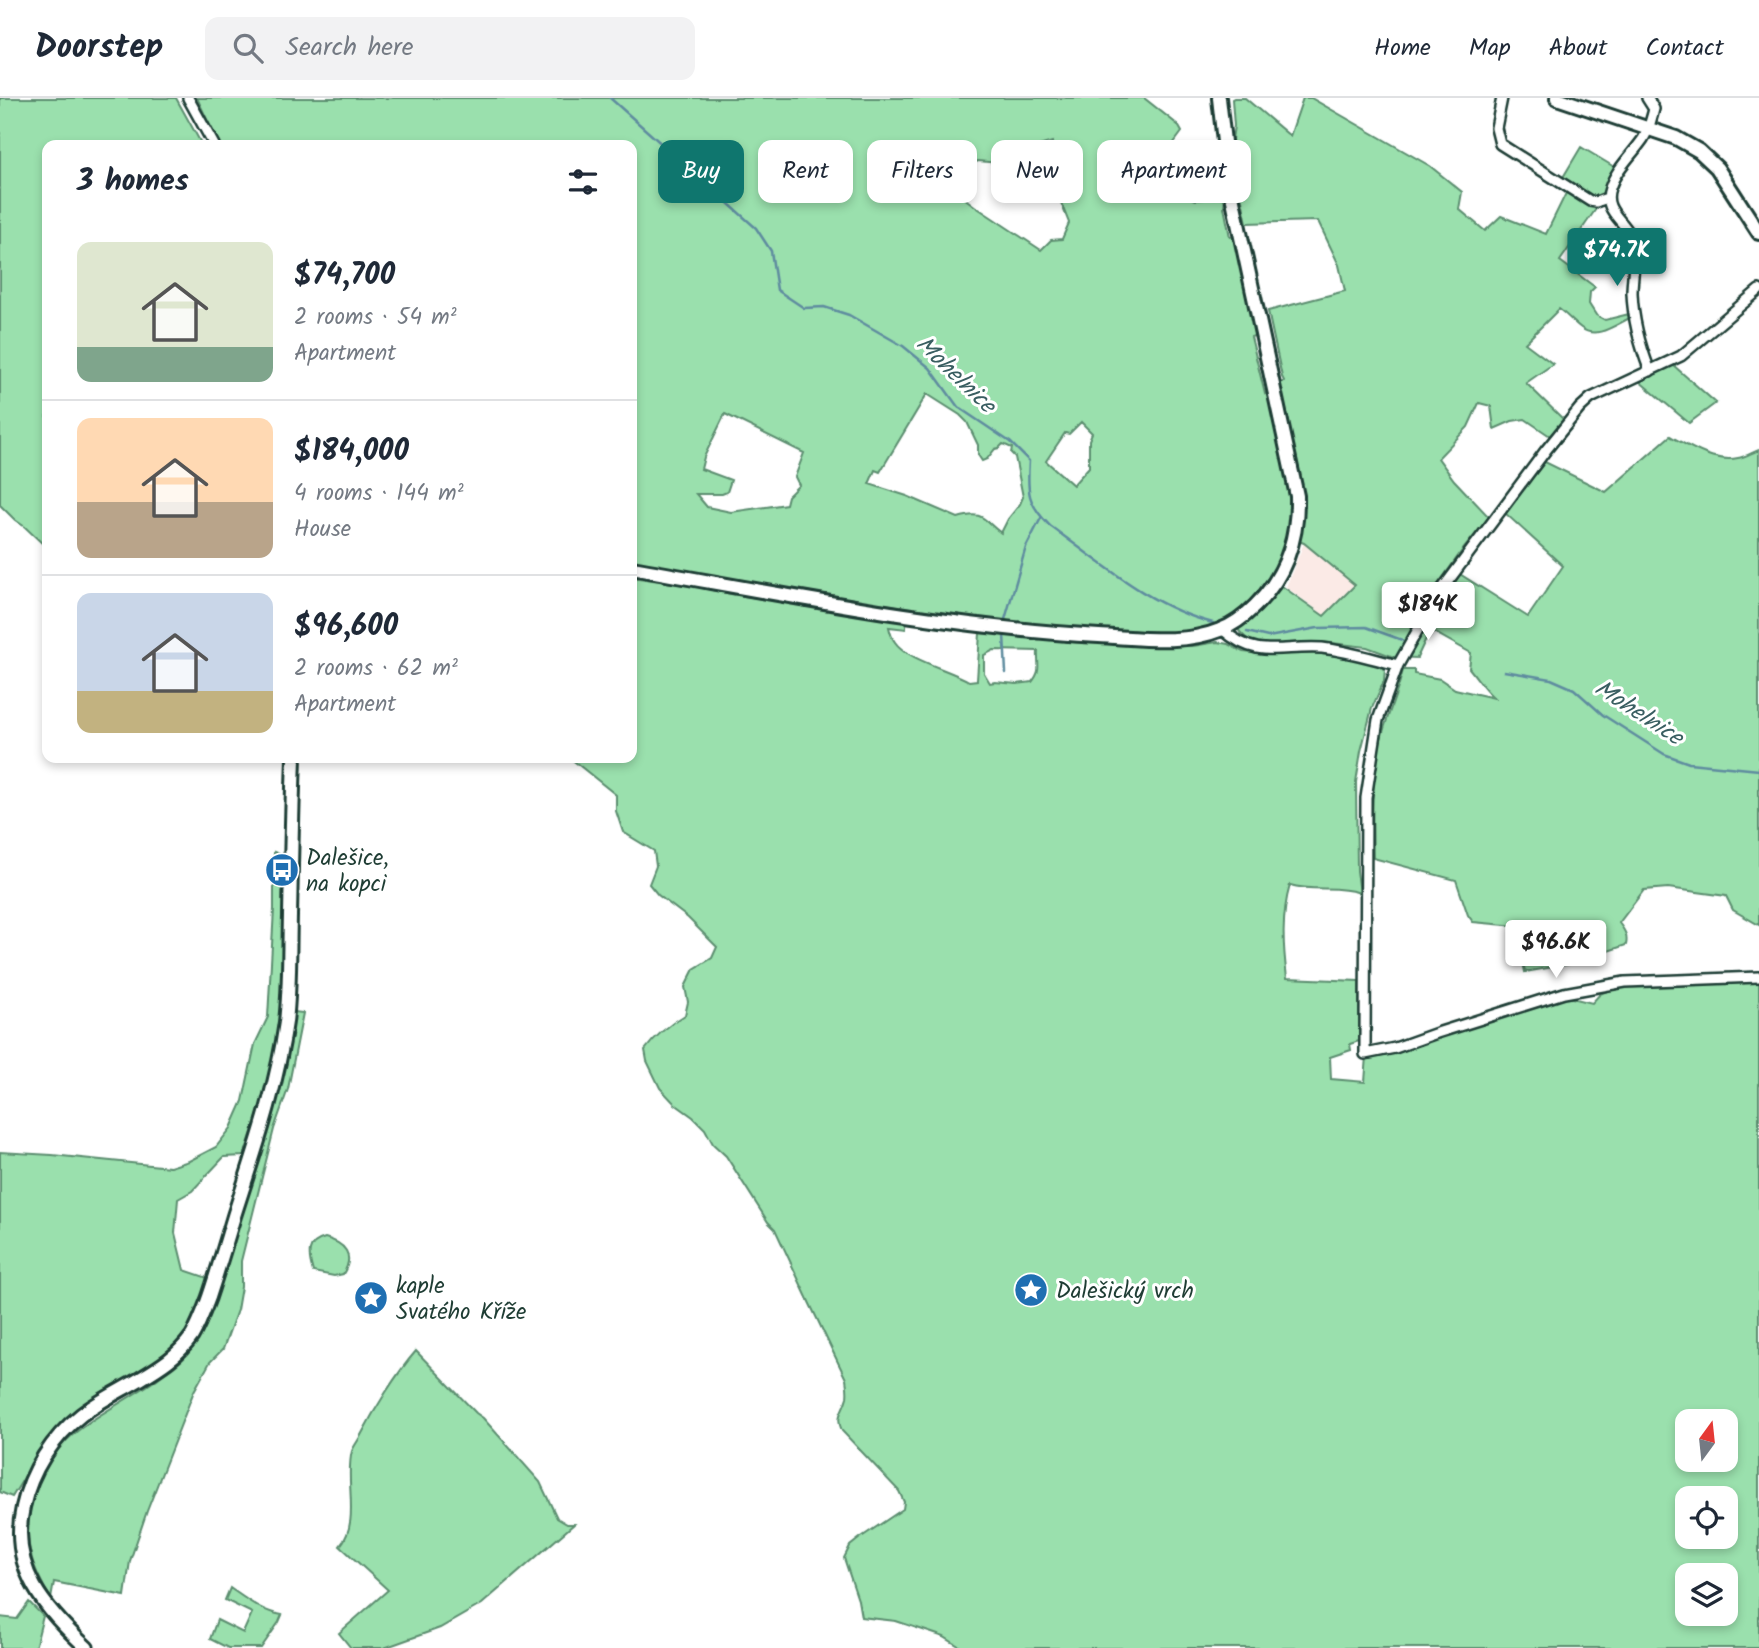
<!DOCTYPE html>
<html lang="en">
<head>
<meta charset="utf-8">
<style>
  body { margin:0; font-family:Kalam,sans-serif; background:#f2f2f3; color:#1f2937; height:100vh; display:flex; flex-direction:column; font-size:26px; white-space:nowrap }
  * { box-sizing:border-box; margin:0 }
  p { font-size:23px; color:#747a83 }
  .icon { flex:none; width:38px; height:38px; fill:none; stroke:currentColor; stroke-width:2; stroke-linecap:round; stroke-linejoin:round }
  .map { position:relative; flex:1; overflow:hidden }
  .drawer { position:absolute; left:42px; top:42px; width:595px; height:623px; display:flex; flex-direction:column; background:#fff; border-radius:14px; box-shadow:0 4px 10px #0003 }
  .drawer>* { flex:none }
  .top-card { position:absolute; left:658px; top:42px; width:665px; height:63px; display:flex; gap:14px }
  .needle { width:46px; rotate:15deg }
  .fabs { position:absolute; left:1675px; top:1311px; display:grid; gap:14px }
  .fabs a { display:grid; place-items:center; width:63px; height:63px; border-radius:14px; background:#fff; box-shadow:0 4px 10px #0003; font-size:35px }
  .price { position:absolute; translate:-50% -60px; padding:0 16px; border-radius:7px; background:#fff; color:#222; font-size:23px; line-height:46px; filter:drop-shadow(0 2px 4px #0008) }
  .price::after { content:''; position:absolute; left:50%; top:42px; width:21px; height:16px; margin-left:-10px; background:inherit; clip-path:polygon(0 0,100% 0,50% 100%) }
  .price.on { background:#0f766e; color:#fff }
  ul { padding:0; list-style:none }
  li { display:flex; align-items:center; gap:21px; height:175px; padding:0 35px }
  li+li { border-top:2px solid #e0e1e3 }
  li span { display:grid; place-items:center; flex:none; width:196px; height:140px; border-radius:14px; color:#555 }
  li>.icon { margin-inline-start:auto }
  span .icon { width:84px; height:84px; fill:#fffc; stroke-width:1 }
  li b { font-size:30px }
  h2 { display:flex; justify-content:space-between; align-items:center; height:84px; padding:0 35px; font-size:30px }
  .chip { padding:0 24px; border-radius:14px; background:#fff; box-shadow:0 4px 10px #0003; font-size:24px; line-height:63px }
  .chip.on { background:#0f766e; color:#fff }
  header { display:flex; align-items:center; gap:42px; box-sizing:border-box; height:98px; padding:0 35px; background:#fff; border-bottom:2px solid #e0e1e3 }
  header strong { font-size:33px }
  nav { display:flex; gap:38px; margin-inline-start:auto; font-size:24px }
  .search { width:490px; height:63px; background:#f2f2f3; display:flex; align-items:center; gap:18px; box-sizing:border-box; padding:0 24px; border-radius:14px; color:#747a83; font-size:26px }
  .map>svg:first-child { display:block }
  .built { fill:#fbeae6 }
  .green { fill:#9ae0ad; stroke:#5c8e70; stroke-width:2; fill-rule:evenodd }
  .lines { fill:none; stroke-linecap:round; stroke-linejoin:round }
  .stream { stroke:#5e8c9f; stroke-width:2.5 }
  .minor-casing { stroke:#1f3d34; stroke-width:14 }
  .tertiary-casing { stroke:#1f3d34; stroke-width:18 }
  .secondary-casing { stroke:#1f3d34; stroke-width:18 }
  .minor { stroke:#fff; stroke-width:9 }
  .tertiary { stroke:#fff; stroke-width:12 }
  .secondary { stroke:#fff; stroke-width:12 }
  .labels { text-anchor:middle; stroke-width:6; stroke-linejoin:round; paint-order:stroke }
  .poi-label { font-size:23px; fill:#1f3d34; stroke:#fff; text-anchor:start }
  .water-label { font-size:24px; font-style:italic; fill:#395e61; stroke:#fff }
</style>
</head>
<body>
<header>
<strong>Doorstep</strong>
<div class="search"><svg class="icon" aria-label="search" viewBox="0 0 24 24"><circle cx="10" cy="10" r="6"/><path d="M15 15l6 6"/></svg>Search here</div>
<nav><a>Home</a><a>Map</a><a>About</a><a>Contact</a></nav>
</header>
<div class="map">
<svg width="1759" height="1550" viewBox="0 0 1759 1550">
  <rect width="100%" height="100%" fill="#fff"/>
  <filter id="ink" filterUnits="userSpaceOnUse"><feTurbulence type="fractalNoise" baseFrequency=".0143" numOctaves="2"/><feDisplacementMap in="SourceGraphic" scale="14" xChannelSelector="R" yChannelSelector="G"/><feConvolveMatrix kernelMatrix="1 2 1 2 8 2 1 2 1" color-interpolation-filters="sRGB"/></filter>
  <g filter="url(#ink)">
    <path class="built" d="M1304,445L1355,487L1325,518L1286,489Z"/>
    <path class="green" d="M0,0H176L202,47H47V450L25,429L15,422L0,407Z
      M197,0H1144L1178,27L1182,34L1159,65L1167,91L1196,102L1225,99L1224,109L1230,139L1235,137L1257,237L1251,239L1265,296L1284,283L1282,279L1268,213L1345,193L1339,167L1318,123L1247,125L1235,69L1232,41L1234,28L1232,1L1234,0H1245L1290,38L1303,0H1311L1430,68L1462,94L1459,111L1485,133L1501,118L1546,136L1567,93L1598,108L1560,163L1595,189L1590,194L1589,206L1596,217L1605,222L1629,216L1630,220C1615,227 1596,242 1581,230C1573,224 1567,217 1559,211L1525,245L1553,266L1526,285L1564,322L1550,338L1525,321L1512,323L1494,331L1491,308L1479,305L1468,329L1438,360L1454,382L1489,419L1461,454L1436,489L1449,495L1458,475L1528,519L1563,468L1505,415L1545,364L1606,394L1670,338C1690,349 1714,365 1738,360C1745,359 1753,354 1759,352V827L1733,812L1726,798L1668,790L1644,792L1619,825C1625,833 1628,838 1626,847L1569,866L1525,874L1516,828L1473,824L1468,817L1456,782L1373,760C1372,722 1371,683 1380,645C1386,620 1397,597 1403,572H1414V576L1440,581L1455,591L1494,600C1483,590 1478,581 1469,570L1471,555L1430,532L1417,560L1394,559L1367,549L1322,544L1272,548L1256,545L1248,542L1240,534L1231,520L1206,533L1176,535L1023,527L864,503L632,464V47H219ZM1052,44L1056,92L1069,125L1062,141L1051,142L1041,152L976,109L955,93L962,71L978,63L1009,66L1036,49ZM927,296L960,317L967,324L978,347V357L982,363L987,361L995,351L999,350L1003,346L1012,350L1011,355L1015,359L1023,399L1020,406L1008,421L1001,435C983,422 984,412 958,420L907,398L869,386L875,372L880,374ZM725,316L804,355L795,379L799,387L788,398L786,406L731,414L707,409L696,396H722L727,394L731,382L701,371L704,359ZM1081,324L1092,335L1089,342V369L1073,387L1046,363L1065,335L1069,336ZM1290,440L1304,445L1355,487L1324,518L1272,481Z
      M1581,49L1616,70C1609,83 1606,100 1590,100L1562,81Z
      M1673,267L1716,305L1689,325L1639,283Z
      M632,479L693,488L731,496L906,523V531L889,529C890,534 892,540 895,544C906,561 950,572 969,583L977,582L980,535L1167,548H1193L1217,544L1228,546L1243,554L1264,556L1313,555L1364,561L1385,571L1384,583L1372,610L1361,653L1356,684L1357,773L1360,795C1337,787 1313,794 1290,787C1281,818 1283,849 1287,880L1359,883V943L1350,946L1351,952L1330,959L1331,981L1365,984L1367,958L1442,936L1471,929L1490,922L1568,899L1592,905L1600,896L1609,892L1640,886L1759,883V1550H962L944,1539L896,1523L861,1519L858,1502L844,1460L850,1448L860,1440L903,1411L904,1404L899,1393L842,1333C835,1317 843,1314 847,1299C848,1293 847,1287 846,1281L810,1206L775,1131L768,1124L726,1058L713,1046L705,1031L693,1019L675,1006L660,990L647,963L645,952C656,937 670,926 685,917L688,904L685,889L694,871L712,860L717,849L688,820L658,797L649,786L656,768L654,753L623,734L616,713V697L570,660H632ZM994,552L1038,553C1037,567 1042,572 1032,584L1017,586L995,584L990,585L984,575V557ZM1687,1323H1726V1362H1687ZM1687,1400H1726V1438H1687ZM1687,1477H1726V1516H1687Z
      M274,754L279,756L283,782L282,903L278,935L263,1001L244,1058L224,1059L192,1093L178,1101L175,1135L184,1172L211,1181L193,1228L170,1256L62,1327L44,1347L12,1399L0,1394V1054L52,1057L170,1069L189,1063L216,1049L231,1030L243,1003L255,946L268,919L274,811Z
      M294,914L303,915L288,991L274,1031L241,1163V1189L237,1212L223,1251L210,1264L194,1293L147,1413L130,1463L125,1498L54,1484L51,1501C31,1468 22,1443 32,1404C49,1333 104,1319 157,1281C166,1274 178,1267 186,1258C191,1252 194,1246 198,1240L274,1008L285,966Z
      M325,1140C345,1145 355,1157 343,1176L334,1178L313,1174C308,1157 306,1145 325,1140Z
      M416,1253L476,1315L483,1320L540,1384L557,1420L567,1426H574L482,1506L440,1530L384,1550H351L339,1535L388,1492L340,1448C361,1424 344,1382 352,1353C354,1348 358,1343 360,1339C374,1312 396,1276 416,1253Z
      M230,1490C246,1501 262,1514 282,1517L279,1524L261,1550H228L210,1541L217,1522L243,1535L252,1515L225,1502Z
      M29,1504L43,1518L35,1550H0V1519L17,1521Z"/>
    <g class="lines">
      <path class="stream" d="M610,0L756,130L771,153L777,192L804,210L824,209L849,217L903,248L930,270L958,309L1010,344L1029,363C1027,394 1027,405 1050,428C1100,464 1152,510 1213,525
        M1004,525L1026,449L1041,420
        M1247,534L1268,539L1318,530L1366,529L1402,542
        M1004,536L1006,575
        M1504,573L1551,581L1574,591L1603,617L1664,656L1689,665L1759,672"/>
      <g class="minor-casing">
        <path id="minor" d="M188,0L214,47
          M1502,0L1496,30L1500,46L1590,103L1596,104L1607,100
          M1647,0L1654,11C1651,22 1649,32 1643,41C1632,57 1616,71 1610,90C1601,115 1630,124 1633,146C1636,162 1632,179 1632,195C1633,221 1640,248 1650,273
          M1759,192L1681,258L1591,300L1580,310L1546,352L1437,498L1398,567L1378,622L1366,700L1365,956L1395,950L1437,935L1564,895L1625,884L1759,879
          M1223,532C1258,563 1282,547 1322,550C1348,553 1373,561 1398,567"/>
      </g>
      <g class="tertiary-casing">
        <path id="tertiary" d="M632,470C787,497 942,529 1099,538C1139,540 1183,547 1220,532C1234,527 1245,518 1255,508C1286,478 1298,440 1297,398L1228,79L1219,0
          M87,1550C45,1511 9,1471 23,1409C31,1373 52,1340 81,1317C99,1303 120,1293 140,1281C160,1269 178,1258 192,1238C199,1226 204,1212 209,1199C218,1172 226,1145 234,1118C254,1055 277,990 286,924C290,889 289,854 290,818C291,766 292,713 294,660"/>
      </g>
      <g class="secondary-casing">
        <path id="secondary" d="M1557,0L1676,40L1699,53L1717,70L1759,135"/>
      </g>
      <use href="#minor" class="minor"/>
      <use href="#tertiary" class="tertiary"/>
      <use href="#secondary" class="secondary"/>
    </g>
  </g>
  <defs>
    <g id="bus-disc" transform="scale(1.75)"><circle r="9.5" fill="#1f6fb2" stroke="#fff"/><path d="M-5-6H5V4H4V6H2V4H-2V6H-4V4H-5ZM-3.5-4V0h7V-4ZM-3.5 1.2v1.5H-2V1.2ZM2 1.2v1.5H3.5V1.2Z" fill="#fff"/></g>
    <g id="sight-disc" transform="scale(1.75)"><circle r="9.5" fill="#1f6fb2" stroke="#fff"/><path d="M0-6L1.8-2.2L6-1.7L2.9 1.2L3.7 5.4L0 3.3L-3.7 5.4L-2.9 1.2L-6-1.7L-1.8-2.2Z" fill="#fff"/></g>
  </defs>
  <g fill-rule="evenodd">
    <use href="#bus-disc" x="282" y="772"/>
    <use href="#sight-disc" x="1031" y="1192"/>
    <use href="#sight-disc" x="371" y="1200"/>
  </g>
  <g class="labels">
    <g class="poi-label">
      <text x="306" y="767">Dalešice,<tspan x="306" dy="26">na kopci</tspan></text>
      <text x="396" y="1195">kaple<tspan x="396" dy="26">Svatého Kříže</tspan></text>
      <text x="1056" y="1200">Dalešický vrch</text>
    </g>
    <g class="water-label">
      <text transform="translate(956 276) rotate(44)" y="8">Mohelnice</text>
      <text transform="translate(1639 614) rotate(33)" y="8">Mohelnice</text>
    </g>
  </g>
</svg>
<div class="fabs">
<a><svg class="needle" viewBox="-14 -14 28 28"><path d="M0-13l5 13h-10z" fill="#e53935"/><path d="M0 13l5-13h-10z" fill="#747a83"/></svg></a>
<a><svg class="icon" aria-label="locate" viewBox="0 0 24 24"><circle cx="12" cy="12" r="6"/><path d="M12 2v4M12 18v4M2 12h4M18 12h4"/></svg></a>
<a><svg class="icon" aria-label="layers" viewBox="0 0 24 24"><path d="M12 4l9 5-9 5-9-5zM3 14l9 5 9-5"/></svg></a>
</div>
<b class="price on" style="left:1617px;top:190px">$74.7K</b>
<b class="price" style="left:1428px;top:544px">$184K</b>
<b class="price" style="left:1556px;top:882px">$96.6K</b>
<div class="top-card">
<a class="chip on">Buy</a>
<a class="chip">Rent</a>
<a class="chip">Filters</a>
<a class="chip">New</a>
<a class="chip">Apartment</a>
</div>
<section class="drawer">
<h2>3 homes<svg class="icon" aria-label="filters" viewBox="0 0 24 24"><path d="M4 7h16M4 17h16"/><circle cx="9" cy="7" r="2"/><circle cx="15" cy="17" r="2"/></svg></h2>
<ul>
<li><span style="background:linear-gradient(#dfe7d0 75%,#7fa58c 0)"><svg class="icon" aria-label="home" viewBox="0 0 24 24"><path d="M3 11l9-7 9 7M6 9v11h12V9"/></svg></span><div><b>$74,700</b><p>2 rooms · 54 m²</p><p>Apartment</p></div></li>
<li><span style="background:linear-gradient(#ffd9b3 60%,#b9a48a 0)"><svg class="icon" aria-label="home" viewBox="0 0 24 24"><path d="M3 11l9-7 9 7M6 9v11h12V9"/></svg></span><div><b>$184,000</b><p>4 rooms · 144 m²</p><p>House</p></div></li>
<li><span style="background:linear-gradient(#c9d6e8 70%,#c2b280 0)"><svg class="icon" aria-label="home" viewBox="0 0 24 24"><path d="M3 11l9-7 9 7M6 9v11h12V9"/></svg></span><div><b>$96,600</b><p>2 rooms · 62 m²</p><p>Apartment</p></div></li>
</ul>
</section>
</div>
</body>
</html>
